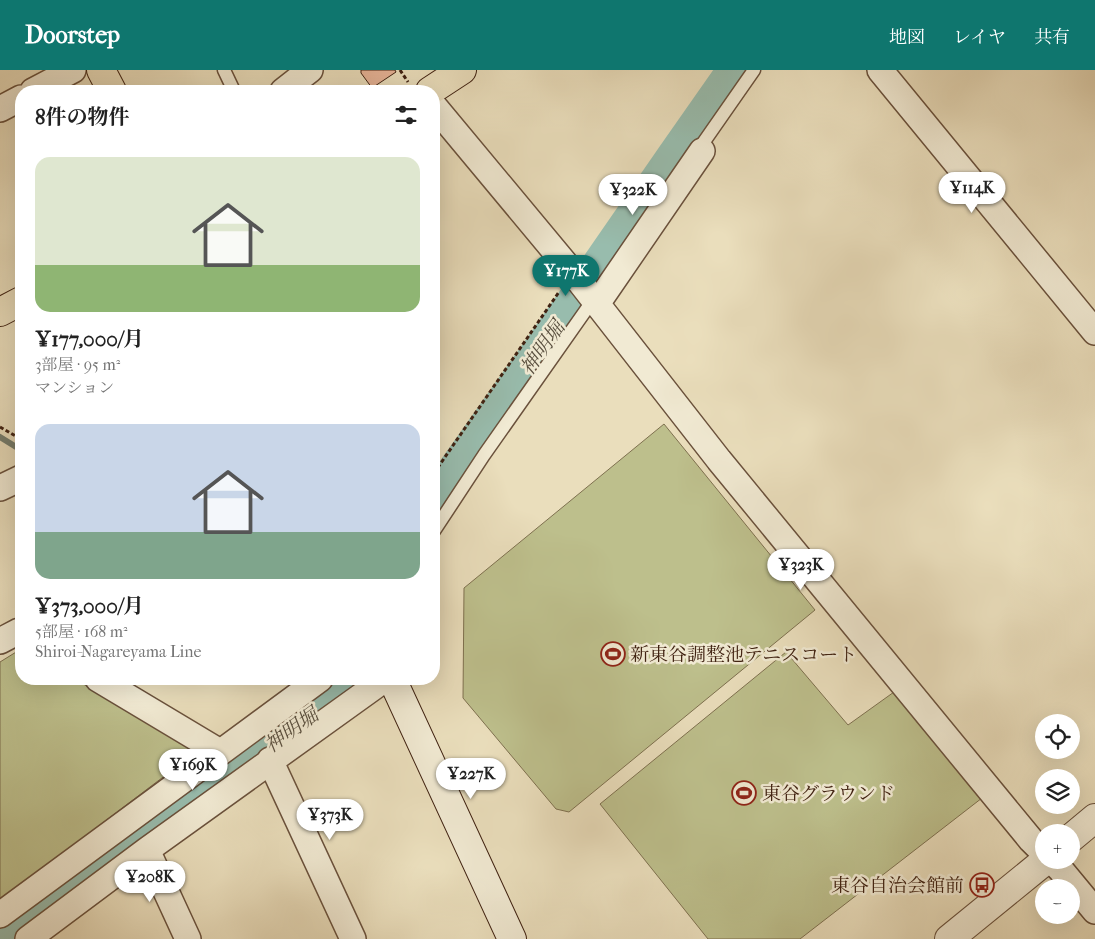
<!DOCTYPE html>
<html lang="ja">
<head>
<meta charset="utf-8">
<style>
  body { margin:0; font-family:"IM FELL French Canon","Noto Serif JP",serif; background:#f6f6f6; color:#222; height:100vh; display:flex; flex-direction:column; font-size:19px; white-space:nowrap }
  * { box-sizing:border-box; margin:0 }
  p { font-size:16px; color:#767676 }
  .icon { flex:none; width:28px; height:28px; fill:none; stroke:currentColor; stroke-width:2; stroke-linecap:round; stroke-linejoin:round }
  .map { position:relative; flex:1; overflow:hidden }
  .panel { position:absolute; left:15px; top:15px; width:425px; height:600px; display:flex; flex-direction:column; background:#fff; border-radius:20px; box-shadow:0 5px 20px #0002 }
  .panel>* { flex:none }
  .fabs { position:absolute; left:1035px; top:644px; display:grid; gap:10px }
  .fabs a { display:grid; place-items:center; width:45px; height:45px; border-radius:50%; background:#fff; box-shadow:0 5px 20px #0002; font-size:25px }
  .price { position:absolute; translate:-50% -42px; padding:0 11px; border-radius:18px; background:#fff; color:#222; font-size:16px; line-height:32px; filter:drop-shadow(0 1px 2px #0008) }
  .price::after { content:''; position:absolute; left:50%; top:30px; width:15px; height:11px; margin-left:-8px; background:inherit; clip-path:polygon(0 0,100% 0,50% 100%) }
  .price.on { background:#0f766e; color:#fff }
  ul { padding:0; list-style:none }
  li { display:grid; align-content:center; gap:10px; height:265px; padding:0 20px }
  li span { display:grid; place-items:center; height:155px; border-radius:15px; color:#555 }
  li>.icon { margin-inline-start:auto }
  span .icon { width:90px; height:90px; fill:#fffc; stroke-width:1 }
  li b { font-size:21px }
  h2 { display:flex; justify-content:space-between; align-items:center; height:60px; padding:0 20px; font-size:21px }
  header { display:flex; align-items:center; gap:30px; box-sizing:border-box; height:70px; padding:0 25px; background:#0f766e; color:#fff }
  header strong { font-size:24px }
  nav { display:flex; gap:28px; margin-inline-start:auto; font-size:18px }
  .map>svg:first-child { display:block }
  .green { fill:#bdbf8c; stroke:#7e704f }
  .lines { fill:none; stroke-linecap:round; stroke-linejoin:round }
  .stream { stroke:#757e6f; stroke-width:6 }
  .river { stroke:#98bcad; stroke-width:39 }
  .building { fill:#e6b498; stroke:#402212 }
  .service-casing { stroke:#6a513c; stroke-width:15 }
  .minor-casing { stroke:#6a513c; stroke-width:28 }
  .tertiary-casing { stroke:#6a513c; stroke-width:30 }
  .secondary-casing { stroke:#402212; stroke-width:30 }
  .primary-casing { stroke:#402212; stroke-width:30 }
  .path { stroke:#402212; stroke-width:3; stroke-dasharray:4 2.5; stroke-linecap:butt }
  .service { stroke:#f1ead3; stroke-width:12 }
  .minor { stroke:#f1ead3; stroke-width:25 }
  .tertiary { stroke:#f1ead3; stroke-width:28 }
  .secondary { stroke:#f1ead3; stroke-width:28 }
  .primary { stroke:#eadebc; stroke-width:28 }
  .labels { text-anchor:middle; stroke-width:5; stroke-linejoin:round; paint-order:stroke }
  .poi-label { font-size:19px; fill:#402212; stroke:#f1ead3; text-anchor:start }
  .water-label { font-size:20px; font-style:italic; fill:#5a5040; stroke:#f1ead3 }
</style>
</head>
<body>
<header>
<strong>Doorstep</strong>
<nav><a>地図</a><a>レイヤ</a><a>共有</a></nav>
</header>
<div class="map">
<svg width="1095" height="869" viewBox="0 0 1095 869">
  <rect width="100%" height="100%" fill="#eadebc"/>
  <filter id="stains"><feTurbulence type="fractalNoise" baseFrequency=".004" numOctaves="4"/><feColorMatrix values="0 0 0 0 .2 0 0 0 0 .09 0 0 0 0 .02 0 0 0 .5 -.17"/></filter>
  <radialGradient id="worn" r=".72"><stop offset=".6" stop-color="#630" stop-opacity="0"/><stop offset="1" stop-color="#630" stop-opacity=".3"/></radialGradient>
  <path class="green" d="M664,354L815,540L569,742L556,739L463,628L464,518Z
    M21,579V609H75L196,682L0,831V592Z
    M786,582L848,655L894,622L982,728L800,869H708L600,734Z"/>
  <g class="lines">
    <path class="stream" d="M0,367L21,380"/>
    <path class="river" d="M434,433L553,265L676,87L737,0
      M0,869L363,609"/>
  </g>
  <path class="building" d="M361,0H395L396,2L372,18L361,3Z"/>
  <g class="lines">
    <g class="service-casing">
      <path id="service" d="M224,0L234,21
        M702,81L701,76L754,0
        M434,461L484,385L593,230"/>
    </g>
    <g class="minor-casing">
      <path id="minor" d="M880,0L1095,262
        M33,21L73,0
        M283,21L310,0
        M434,36L573,203L719,390L1031,770L1044,783
        M0,39L21,28
        M597,234L702,81
        M0,418L21,408
        M0,571L19,561L21,562
        M98,609L220,682
        M270,690L353,869
        M147,780L188,869
        M1051,790L1061,800L1095,841
        M0,845L320,609
        M28,869L147,780L385,609"/>
    </g>
    <g class="tertiary-casing">
      <path id="tertiary" d="M1071,768L1095,748
        M949,869L1046,790"/>
    </g>
    <g class="secondary-casing">
      <path id="secondary" d="M392,609L512,869"/>
    </g>
    <g class="primary-casing">
      <path id="primary" d="M101,0L112,21
        M430,21L462,0
        M0,242L21,231"/>
    </g>
    <path class="path" d="M400,0L408,12
      M0,357L21,369
      M434,403L559,222"/>
    <use href="#service" class="service"/>
    <use href="#minor" class="minor"/>
    <use href="#tertiary" class="tertiary"/>
    <use href="#secondary" class="secondary"/>
    <use href="#primary" class="primary"/>
  </g>
  <defs>
    <g id="stadium-ring" transform="scale(1.25)"><circle r="9.5" fill="#f1ead3" stroke="#8f2418" stroke-width="1.5"/><path d="M0-5a6.5 5 0 1 0 0 10a6.5 5 0 1 0 0-10ZM-3.5-1.8h7v3.6h-7Z" fill="#8f2418"/></g>
    <g id="bus-ring" transform="scale(1.25)"><circle r="9.5" fill="#f1ead3" stroke="#8f2418" stroke-width="1.5"/><path d="M-5-6H5V4H4V6H2V4H-2V6H-4V4H-5ZM-3.5-4V0h7V-4ZM-3.5 1.2v1.5H-2V1.2ZM2 1.2v1.5H3.5V1.2Z" fill="#8f2418"/></g>
  </defs>
  <g fill-rule="evenodd">
    <use href="#stadium-ring" x="613" y="584"/>
    <use href="#stadium-ring" x="744" y="723"/>
    <use href="#bus-ring" x="982" y="815"/>
  </g>
  <g class="labels">
    <g class="poi-label">
      <text x="630" y="591">新東谷調整池テニスコート</text>
      <text x="762" y="730">東谷グラウンド</text>
      <text x="964" y="822" text-anchor="end">東谷自治会館前</text>
    </g>
    <g class="water-label">
      <text transform="translate(542 278) rotate(-55)" y="7">神明堀</text>
      <text transform="translate(291 660) rotate(-36)" y="7">神明堀</text>
    </g>
  </g>
  <rect width="100%" height="100%" filter="url(#stains)"/>
  <rect width="100%" height="100%" fill="url(#worn)"/>
</svg>
<div class="fabs">
<a><svg class="icon" aria-label="locate" viewBox="0 0 24 24"><circle cx="12" cy="12" r="6"/><path d="M12 2v4M12 18v4M2 12h4M18 12h4"/></svg></a>
<a><svg class="icon" aria-label="layers" viewBox="0 0 24 24"><path d="M12 4l9 5-9 5-9-5zM3 14l9 5 9-5"/></svg></a>
<a>+</a>
<a>−</a>
</div>
<b class="price" style="left:972px;top:144px">¥114K</b>
<b class="price" style="left:633px;top:146px">¥322K</b>
<b class="price on" style="left:566px;top:227px">¥177K</b>
<b class="price" style="left:801px;top:521px">¥323K</b>
<b class="price" style="left:193px;top:721px">¥169K</b>
<b class="price" style="left:471px;top:730px">¥227K</b>
<b class="price" style="left:330px;top:771px">¥373K</b>
<b class="price" style="left:150px;top:833px">¥208K</b>
<section class="panel">
<h2>8件の物件<svg class="icon" aria-label="filters" viewBox="0 0 24 24"><path d="M4 7h16M4 17h16"/><circle cx="9" cy="7" r="2"/><circle cx="15" cy="17" r="2"/></svg></h2>
<ul>
<li><span style="background:linear-gradient(#dfe7d0 70%,#8fb573 0)"><svg class="icon" aria-label="home" viewBox="0 0 24 24"><path d="M3 11l9-7 9 7M6 9v11h12V9"/></svg></span><div><b>¥177,000/月</b><p>3部屋 · 95 m²</p><p>マンション</p></div></li>
<li><span style="background:linear-gradient(#c9d6e8 70%,#7fa58c 0)"><svg class="icon" aria-label="home" viewBox="0 0 24 24"><path d="M3 11l9-7 9 7M6 9v11h12V9"/></svg></span><div><b>¥373,000/月</b><p>5部屋 · 168 m²</p><p>Shiroi-Nagareyama Line</p></div></li>
</ul>
</section>
</div>
</body>
</html>
